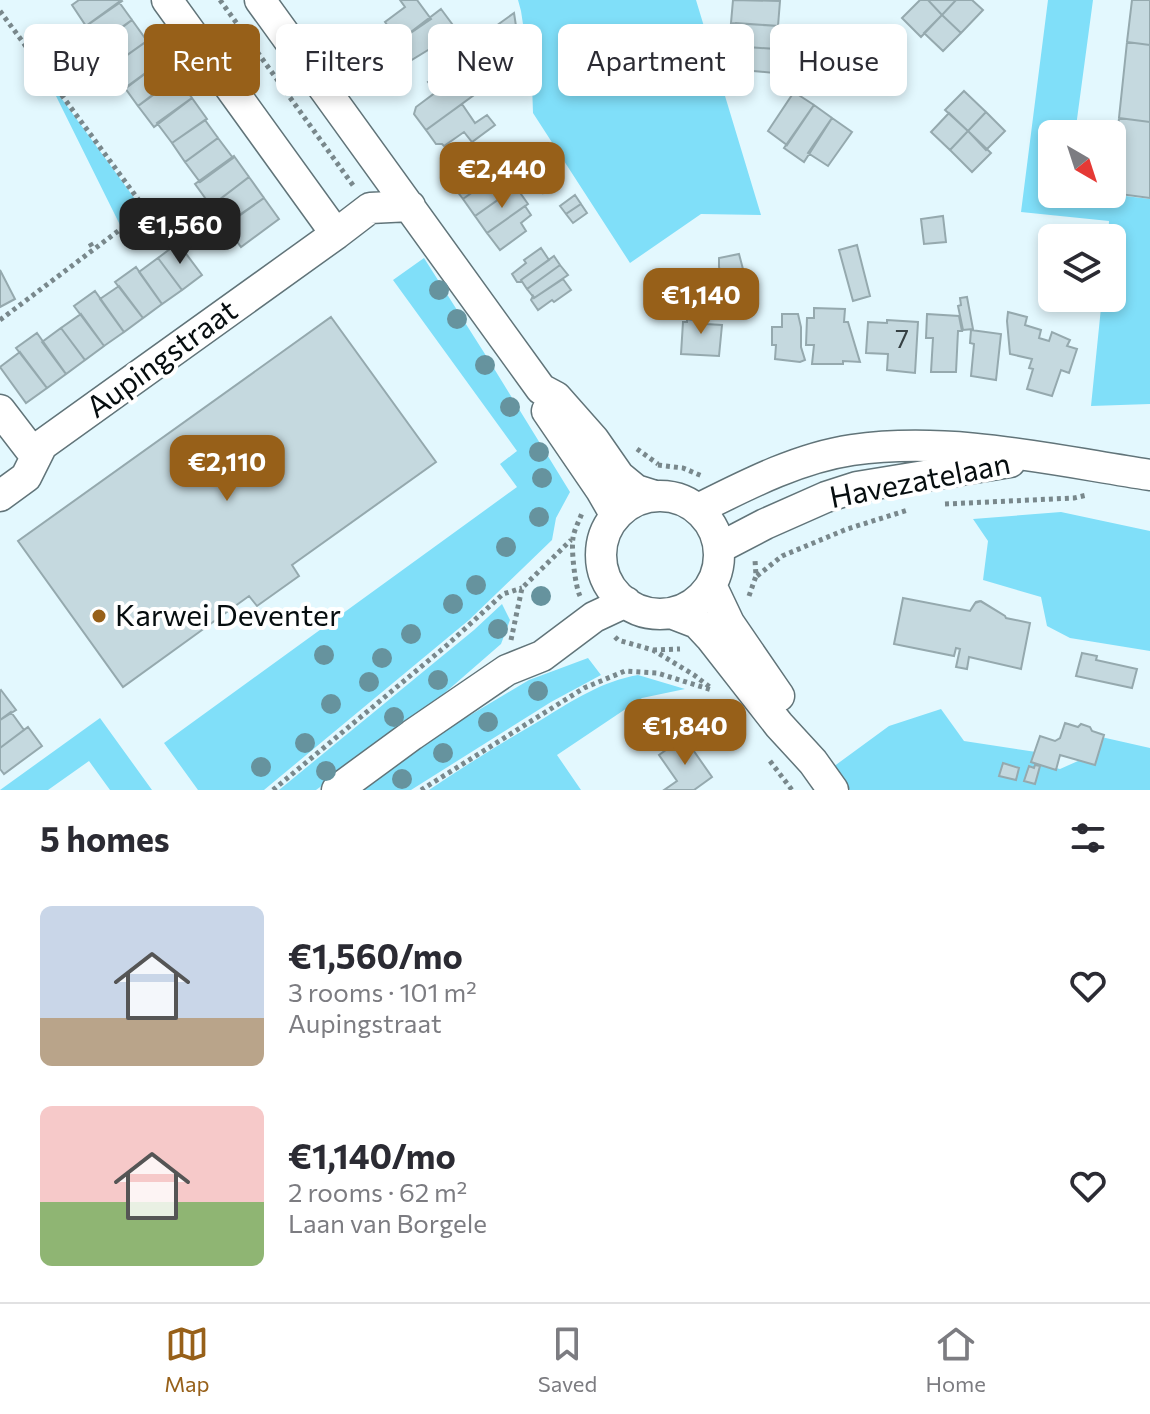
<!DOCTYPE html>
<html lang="en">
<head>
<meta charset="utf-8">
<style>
  body { margin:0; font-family:Commissioner,sans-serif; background:#f7f7f7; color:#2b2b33; height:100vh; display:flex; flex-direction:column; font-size:30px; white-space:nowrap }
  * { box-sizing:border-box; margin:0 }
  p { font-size:26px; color:#7c7c81 }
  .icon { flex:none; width:44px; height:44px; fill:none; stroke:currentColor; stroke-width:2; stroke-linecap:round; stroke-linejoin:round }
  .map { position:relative; height:790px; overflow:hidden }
  .side { display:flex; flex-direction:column; background:#fff; flex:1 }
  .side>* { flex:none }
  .banner { position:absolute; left:24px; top:24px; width:1102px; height:72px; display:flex; gap:16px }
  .needle { width:52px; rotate:141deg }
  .tools { position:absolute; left:1038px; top:120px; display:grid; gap:16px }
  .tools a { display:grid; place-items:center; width:88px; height:88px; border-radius:12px; background:#fff; box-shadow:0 4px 12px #0003; font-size:40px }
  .price { position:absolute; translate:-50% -68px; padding:0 18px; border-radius:16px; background:#976019; color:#fff; font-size:26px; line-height:52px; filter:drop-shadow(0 2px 4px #0008) }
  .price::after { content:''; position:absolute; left:50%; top:48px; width:24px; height:18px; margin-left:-12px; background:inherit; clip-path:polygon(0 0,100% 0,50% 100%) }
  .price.on { background:#222; color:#fff }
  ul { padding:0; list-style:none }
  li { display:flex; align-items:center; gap:24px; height:200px; padding:0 40px }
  li span { display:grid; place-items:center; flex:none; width:224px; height:160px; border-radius:12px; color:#555 }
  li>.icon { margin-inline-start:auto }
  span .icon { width:96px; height:96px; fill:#fffc; stroke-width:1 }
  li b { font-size:34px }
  h2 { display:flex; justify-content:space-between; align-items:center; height:96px; padding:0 40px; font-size:34px }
  .tag { padding:0 28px; border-radius:12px; background:#fff; box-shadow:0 4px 12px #0003; font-size:28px; line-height:72px }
  .tag.on { background:#976019; color:#fff }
  .tabs { display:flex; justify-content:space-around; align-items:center; height:112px; border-top:2px solid #e1e1e2; background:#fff; font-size:22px; color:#7c7c81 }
  .tabs a { display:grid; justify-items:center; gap:4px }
  .tabs .on { color:#976019 }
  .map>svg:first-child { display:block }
  .green { fill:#80dff9 }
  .building { fill:#c5d9df; stroke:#95a9ae; stroke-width:2 }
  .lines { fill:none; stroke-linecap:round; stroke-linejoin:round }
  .minor-casing { stroke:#617479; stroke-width:33 }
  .path { stroke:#79888c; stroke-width:5; stroke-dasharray:4 4; stroke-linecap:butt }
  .minor { stroke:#fff; stroke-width:30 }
  .tree { fill:#66939e }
  .poi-dot { fill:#976019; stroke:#fff; stroke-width:3 }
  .labels { text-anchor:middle; stroke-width:8; stroke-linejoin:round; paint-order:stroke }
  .number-label { font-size:26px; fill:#364043 }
  .street-label { font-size:30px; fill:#060d0f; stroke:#fff }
  .poi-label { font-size:30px; fill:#060d0f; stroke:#fff; text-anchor:start }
</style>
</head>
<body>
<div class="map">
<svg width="1150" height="790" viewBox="0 0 1150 790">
  <rect width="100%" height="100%" fill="#e3f8fe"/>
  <path class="green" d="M518,0H696L761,215L701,214L630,263L533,113L532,84L521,11Z
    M1048,0H1093L1075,134H1052V194H1109L1150,199V404L1091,406L1102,298H1112V238H1108L1109,221L1021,212Z
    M59,95L143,210L121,227L56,96Z
    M424,258L490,362L570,492L556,518L552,540L469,620L264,790H198L164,743L517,487L500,464L517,451L393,280Z
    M1061,512L1150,531V651L1070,638L1047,626L1041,597L983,580L988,541L973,519Z
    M502,604L510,620L501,644L424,711L316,790H279L474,630Z
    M588,658L601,675L551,702L411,790H361L437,735L529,680Z
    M638,675L685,689L642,698L557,755L581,790H429C466,765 503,742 541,720C572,701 602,681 638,675Z
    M941,709L964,741L1043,753V765L1060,769L1078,761L1088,734L1150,748V790H850L833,767L889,726Z
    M100,718L152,790H110L89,761L48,790H0Z"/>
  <path class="building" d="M79,0H121L122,1L86,26L72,5Z
    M400,0H417L431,19L399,41L385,22L405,7Z
    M733,0L780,1L778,26L731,23Z
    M920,0H928L942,15L921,37L902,18Z
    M928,0H956L942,15Z
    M956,0H972L983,10L961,33L942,15Z
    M1132,0H1150V45L1127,42Z
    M119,2L132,20L100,44L86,26Z
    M441,9L464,40L441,57L433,47L405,64L394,45Z
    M514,13L518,39L507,41L496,26Z
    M942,15L961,33L943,51L924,33Z
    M132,20L147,41L106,70L91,49Z
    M736,23L778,26L776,49L734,46Z
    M147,41L162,61L122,91L106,70Z
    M1127,42L1150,45V122L1119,118Z
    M734,46L776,49L774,73L732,69Z
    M162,61L175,79L138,106L125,88Z
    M451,66L474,95L426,130L414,114L416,107L436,92L428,82Z
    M176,77L192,98L154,127L138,106Z
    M964,91L986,112L968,131L945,110Z
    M794,92L814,105L787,145L768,131Z
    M192,98L207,119L172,143L157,123Z
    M462,104L475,123L487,115L495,125L472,142L464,132L444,146L442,144H436L426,130Z
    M814,105L832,118L804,162L784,148Z
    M986,112L1005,131L986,150L968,131Z
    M949,113L968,131L950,150L931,132Z
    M832,118L852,132L828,166L808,153Z
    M1119,118L1150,122V198L1112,193Z
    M205,120L218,138L185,162L172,143Z
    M968,131L991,153L972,172L950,150Z
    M218,138L233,158L200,182L185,162Z
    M487,147L504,170L463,199L450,182L472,167L467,161Z
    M234,156L249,177L211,206L195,184Z
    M550,163L561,180L543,193L531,177Z
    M504,170L516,187L475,216L463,199Z
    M249,177L264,198L229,223L215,203Z
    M516,187L528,204L487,233L475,216Z
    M575,195L581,204L566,214L560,206Z
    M264,198L279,219L241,247L225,225Z
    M581,204L587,213L573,223L566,214Z
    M525,206L531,215L521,223L526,231L500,250L487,233Z
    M943,216L946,242L924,244L921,219Z
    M178,243L202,275L182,290L158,258Z
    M857,245L870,296L853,301L839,250Z
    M541,248L549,260L521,280L522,282H517L512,274L526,263L524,260Z
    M739,254L752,303L729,308L719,267V258Z
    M554,256L560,265L527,289L521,280Z
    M158,258L182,290L162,304L139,272Z
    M560,265L568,275L534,298L527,289Z
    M136,267L162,304L143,318L115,282Z
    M0,270L15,299L0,307Z
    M563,279L571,290L554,302L552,300L538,310L531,300L533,296L534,298Z
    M119,286L143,318L124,332L100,299Z
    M95,291L124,332L104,346L74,306Z
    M967,297L973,329L963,330L958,306L961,305L960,298Z
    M694,308L706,309V324L722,325L719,356L681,354L683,322H687V319L693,320Z
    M814,308L845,309L844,322H848L860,362L843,361V364H812L814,345H806L807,318H814Z
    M1008,312L1027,317L1025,325L1041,330L1039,338L1049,341L1052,332L1070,340L1067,346L1077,349L1069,373L1061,370L1052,396L1027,389L1033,369L1029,368L1032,359L1010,354L1007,321Z
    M81,314L104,346L85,360L61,328Z
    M782,314H798L801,327V347L805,360L800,362L775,359L776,345H772V327H782Z
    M927,314L959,316L962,331H958L956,372H931L933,338H926Z
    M331,317L436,462L292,565L299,576L257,606L249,596L123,687L18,541Z
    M887,320L918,322L915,373L887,370L888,354L866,353L868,322L887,323Z
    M61,328L85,360L66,374L42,342Z
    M971,330L1001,334L996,380L971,376L974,344L970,343Z
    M37,333L66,374L47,388L16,348Z
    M20,352L47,388L26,403L0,367Z
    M903,598L970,611L975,603L981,601L1005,616L1006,618L1030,623L1021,669L969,657L967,669L956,667L960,649L956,648L954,656L894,644Z
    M903,598L970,611L976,602L980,601L1005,616L1006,618L1030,623L1021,669L969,657L967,669L956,667L960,649L956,648L954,656L894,644Z
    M1082,653L1097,656L1096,660L1137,669L1132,688L1076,676Z
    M1,690L16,710L0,720V691Z
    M11,712L24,730L0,748V720Z
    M1065,723L1078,727L1081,724L1090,727L1092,731L1104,735L1095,765L1060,755L1056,770L1031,762L1040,736L1055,741L1060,738Z
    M28,727L42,746L4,774L0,769V748Z
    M684,737L712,777L694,790H664L677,781L659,755Z
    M1003,763L1019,768L1016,780L999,776Z
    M1035,765L1040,766L1035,784L1024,781L1029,766L1034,768Z"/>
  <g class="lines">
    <g class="minor-casing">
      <path id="minor" d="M167,0L336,234
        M260,0L541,389L556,397L594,440L619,476L636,490L655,496
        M0,410L36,457
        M547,411L601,490L616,516
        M0,496L26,477L42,445L336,234L370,208L410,206
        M601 555a59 59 0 1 1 118 0a59 59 0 1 1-118 0Z
        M698,509C746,485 798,458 852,450C951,436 1052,460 1150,475
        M719,548L765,524L826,497L857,487L1010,462
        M711,585L729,623L779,696
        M671,613L697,623L711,638L779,725L813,762L833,790
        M337,790L412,735L507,670L542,656L594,617L626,602"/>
    </g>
    <path class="path" d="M220,0L355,188
      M0,11L146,210
      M90,243L94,250
      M0,320L154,204L173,229
      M637,449L658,464
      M658,465L683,468L702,476
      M945,504L1074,498L1087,495
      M757,576L782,556L847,529L908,510
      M580,596C575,586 571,549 573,538C574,530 579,521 582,513
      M749,596L756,576L755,560
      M615,637L618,640L653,650L694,675L711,688
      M511,640L522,588L571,540
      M653,650L680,649
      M770,761L792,790
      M273,790L446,646L503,594L522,588
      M421,790L584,688L625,671L657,673L712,690"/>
    <use href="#minor" class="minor"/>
  </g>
  <g class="tree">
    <circle cx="439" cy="290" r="10"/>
    <circle cx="457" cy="319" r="10"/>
    <circle cx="485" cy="365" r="10"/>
    <circle cx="510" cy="407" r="10"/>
    <circle cx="539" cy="452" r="10"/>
    <circle cx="542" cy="478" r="10"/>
    <circle cx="539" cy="517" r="10"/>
    <circle cx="506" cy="547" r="10"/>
    <circle cx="476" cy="585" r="10"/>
    <circle cx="541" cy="596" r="10"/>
    <circle cx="453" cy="604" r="10"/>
    <circle cx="498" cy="629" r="10"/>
    <circle cx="411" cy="634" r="10"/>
    <circle cx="324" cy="655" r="10"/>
    <circle cx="382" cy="658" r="10"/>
    <circle cx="438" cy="680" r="10"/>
    <circle cx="369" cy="682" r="10"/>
    <circle cx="538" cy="691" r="10"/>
    <circle cx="331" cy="704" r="10"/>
    <circle cx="394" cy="717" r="10"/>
    <circle cx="488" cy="722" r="10"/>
    <circle cx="305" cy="743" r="10"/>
    <circle cx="443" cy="753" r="10"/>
    <circle cx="261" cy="767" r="10"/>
    <circle cx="326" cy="771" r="10"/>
    <circle cx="402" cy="779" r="10"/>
  </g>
  <circle class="poi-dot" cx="99" cy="616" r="8"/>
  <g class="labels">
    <g class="number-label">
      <text x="902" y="348">7</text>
    </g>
    <g class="street-label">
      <text transform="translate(162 359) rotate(-36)" y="10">Aupingstraat</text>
      <text transform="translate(920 481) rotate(-11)" y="10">Havezatelaan</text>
    </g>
    <g class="poi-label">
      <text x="115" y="626">Karwei Deventer</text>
    </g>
  </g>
</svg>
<div class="tools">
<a><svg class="needle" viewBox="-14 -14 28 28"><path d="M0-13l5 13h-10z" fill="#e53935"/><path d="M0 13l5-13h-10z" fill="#7c7c81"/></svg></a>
<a><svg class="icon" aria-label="layers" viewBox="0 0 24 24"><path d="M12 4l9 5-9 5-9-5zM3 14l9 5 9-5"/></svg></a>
</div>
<b class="price" style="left:502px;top:210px">€2,440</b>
<b class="price on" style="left:180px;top:266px">€1,560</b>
<b class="price" style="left:701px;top:336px">€1,140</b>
<b class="price" style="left:227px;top:503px">€2,110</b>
<b class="price" style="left:685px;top:767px">€1,840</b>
<div class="banner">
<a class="tag">Buy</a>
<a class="tag on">Rent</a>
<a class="tag">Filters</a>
<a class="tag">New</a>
<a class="tag">Apartment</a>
<a class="tag">House</a>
</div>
</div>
<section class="side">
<h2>5 homes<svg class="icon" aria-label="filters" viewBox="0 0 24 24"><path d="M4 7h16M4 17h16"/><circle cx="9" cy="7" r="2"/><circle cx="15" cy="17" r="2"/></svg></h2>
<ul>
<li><span style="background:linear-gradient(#c9d6e8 70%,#b9a48a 0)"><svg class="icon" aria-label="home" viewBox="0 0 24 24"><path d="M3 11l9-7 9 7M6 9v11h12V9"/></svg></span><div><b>€1,560/mo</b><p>3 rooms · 101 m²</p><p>Aupingstraat</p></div><svg class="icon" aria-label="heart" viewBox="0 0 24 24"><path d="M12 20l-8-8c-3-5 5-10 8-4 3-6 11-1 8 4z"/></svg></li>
<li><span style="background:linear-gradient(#f6c9c9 60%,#8fb573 0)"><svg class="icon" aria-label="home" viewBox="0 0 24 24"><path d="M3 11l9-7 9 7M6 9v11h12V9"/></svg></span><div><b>€1,140/mo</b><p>2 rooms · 62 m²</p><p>Laan van Borgele</p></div><svg class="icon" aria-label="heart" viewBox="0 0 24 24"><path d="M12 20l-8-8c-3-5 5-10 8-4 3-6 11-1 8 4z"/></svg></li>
</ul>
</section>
<nav class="tabs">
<a class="on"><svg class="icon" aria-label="map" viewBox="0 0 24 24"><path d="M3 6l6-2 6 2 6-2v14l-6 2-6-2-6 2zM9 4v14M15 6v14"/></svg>Map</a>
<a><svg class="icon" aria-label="saved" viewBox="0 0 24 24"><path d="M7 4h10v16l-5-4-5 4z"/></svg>Saved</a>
<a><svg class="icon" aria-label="home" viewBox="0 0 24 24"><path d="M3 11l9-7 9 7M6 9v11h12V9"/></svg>Home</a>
</nav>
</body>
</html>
